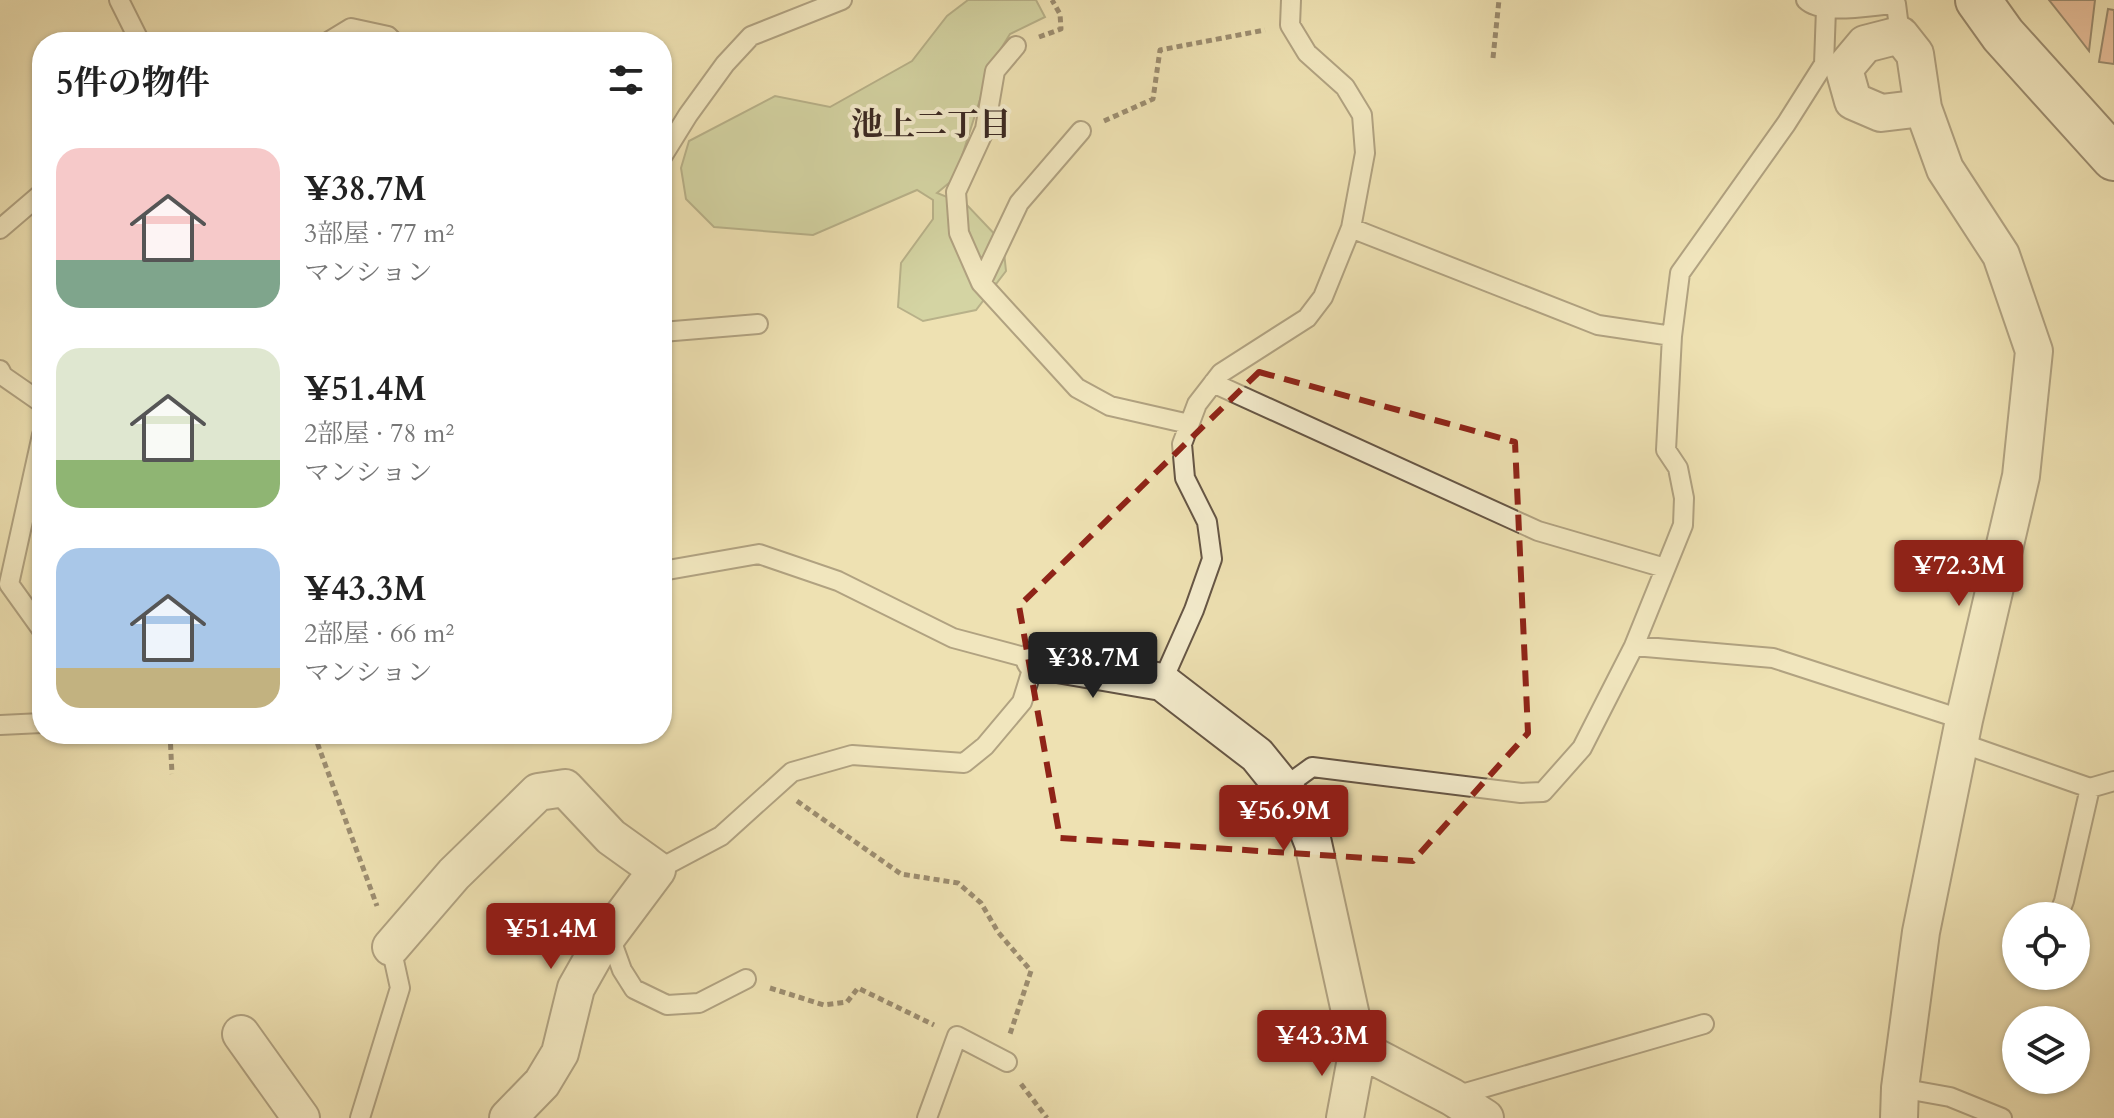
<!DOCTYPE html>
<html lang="ja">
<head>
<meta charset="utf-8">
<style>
  body { margin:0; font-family:Cardo,"Noto Serif JP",serif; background:#f2f2f2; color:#222; height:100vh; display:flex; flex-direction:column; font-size:30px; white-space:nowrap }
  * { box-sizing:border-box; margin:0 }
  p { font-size:26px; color:#767676 }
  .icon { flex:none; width:44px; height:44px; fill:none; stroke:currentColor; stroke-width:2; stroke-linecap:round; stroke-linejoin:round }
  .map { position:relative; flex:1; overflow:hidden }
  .drawer { position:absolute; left:32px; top:32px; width:640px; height:712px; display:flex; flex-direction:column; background:#fff; border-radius:32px; box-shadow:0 2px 6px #0004 }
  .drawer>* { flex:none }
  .buttons { position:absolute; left:2002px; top:902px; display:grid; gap:16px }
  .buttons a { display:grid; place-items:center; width:88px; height:88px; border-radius:50%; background:#fff; box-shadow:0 2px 6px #0004; font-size:40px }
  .price { position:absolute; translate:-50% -68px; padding:0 18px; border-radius:8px; background:#8f2418; color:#fff; font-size:26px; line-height:52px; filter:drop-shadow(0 2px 4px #0008) }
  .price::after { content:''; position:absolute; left:50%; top:48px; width:24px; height:18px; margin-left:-12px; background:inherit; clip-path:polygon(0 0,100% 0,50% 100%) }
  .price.selected { background:#222; color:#fff }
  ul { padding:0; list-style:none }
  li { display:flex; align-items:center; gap:24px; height:200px; padding:0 24px }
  li span { display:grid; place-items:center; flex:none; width:224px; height:160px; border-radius:24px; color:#555 }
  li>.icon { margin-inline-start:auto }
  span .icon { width:96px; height:96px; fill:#fffc; stroke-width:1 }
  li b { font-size:34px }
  h2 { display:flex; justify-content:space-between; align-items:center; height:96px; padding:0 24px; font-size:34px }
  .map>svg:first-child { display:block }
  .green { fill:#b4c490; stroke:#767658; stroke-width:2 }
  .building { fill:#e0987f; stroke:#392721; stroke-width:2 }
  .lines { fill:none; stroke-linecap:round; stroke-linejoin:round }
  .lane-casing { stroke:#665645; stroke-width:22 }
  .street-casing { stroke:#665645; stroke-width:40 }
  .secondary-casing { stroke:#392721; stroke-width:48 }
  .path { stroke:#392721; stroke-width:5; stroke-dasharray:6 4; stroke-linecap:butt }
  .lane { stroke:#f4eccd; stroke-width:18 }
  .street { stroke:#f4eccd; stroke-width:36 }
  .secondary { stroke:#f4eccd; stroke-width:44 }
  .marked { fill:none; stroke:#8f2418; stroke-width:6; stroke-dasharray:16 10; stroke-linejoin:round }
  .labels { text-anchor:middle; stroke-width:8; stroke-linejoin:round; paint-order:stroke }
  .neighbourhood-label { font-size:32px; font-weight:bold; fill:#392721; stroke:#f4eccd }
</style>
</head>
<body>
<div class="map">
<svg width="2114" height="1118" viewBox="0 0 2114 1118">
  <rect width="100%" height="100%" fill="#eee1b2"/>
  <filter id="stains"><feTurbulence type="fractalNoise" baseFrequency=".0025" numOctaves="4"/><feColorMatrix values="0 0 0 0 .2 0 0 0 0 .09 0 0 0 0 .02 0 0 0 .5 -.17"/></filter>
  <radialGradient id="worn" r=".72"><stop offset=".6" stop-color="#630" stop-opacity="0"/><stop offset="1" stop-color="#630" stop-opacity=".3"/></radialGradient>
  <path class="green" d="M968,0H1036L1045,17L1010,34L991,65L955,178L937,193L967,205L1003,243L1006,271L976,310L923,321L898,307L901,263L933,219V200L917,190L813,235L714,227L686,199L681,168L689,141L775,96L830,107L912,61L947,16Z"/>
  <path class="building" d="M2049,0H2095L2089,51L2072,29Z
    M2108,9L2114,10V64L2099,62Z"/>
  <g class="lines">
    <g class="lane-casing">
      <path id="lane" d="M119,0L140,42
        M1806,0C1822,16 1873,5 1896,4L1900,35
        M328,42L351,28L388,36L394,42
        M1016,46L995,71L985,129L956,192L959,233L981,283L1077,388L1110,406L1189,424
        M662,157L688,115L725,64L751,36L842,0
        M1351,228L1598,325L1672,336
        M0,229L42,193
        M981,283L1019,203L1081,131
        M662,332L758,324
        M0,370L3,376L42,403
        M1213,383L1538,531L1665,568
        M42,435L9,584L42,630
        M1634,646L1773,658L1964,720
        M1162,682L1194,610L1212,559L1207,522L1185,478L1182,444L1197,404L1221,373L1307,318L1323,297L1351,228L1365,153L1362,115L1345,87L1307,53L1290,25L1291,0
        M0,725L42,723
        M1961,743L2090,788L2114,781
        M1283,788L1312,767L1521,793L1543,792L1582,748L1634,646L1683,525L1684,498L1678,468L1666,450L1672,336L1680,273L1786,124L1824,64L1826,9
        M657,870L721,836L792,772L852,755L964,763L985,746L1022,702L1035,660L953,638L838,581L759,554L662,571
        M2058,916L2064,901L2090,788
        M609,934L622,970L634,989L667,1005L699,1003L746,979
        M1900,1088L1950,1097L2002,1118
        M1455,1096L1704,1024
        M360,1118L400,988L391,947
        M927,1118L957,1036L1007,1062"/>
    </g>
    <g class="street-casing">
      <path id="street" d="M1035,660L1162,682L1257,755L1299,807L1313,843L1358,1048L1345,1118
        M391,947L454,874L538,792L565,788L611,837L657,870L598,949L576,988L560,1053L542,1083L508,1118
        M241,1034L301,1118
        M1358,1048L1452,1097L1485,1118
        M1899,1118L1900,1088L1921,932L1964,720L2021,476L2034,351L2001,255L1945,169L1923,108L1915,54L1900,35L1865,44L1844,69L1853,101L1881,113L1923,108"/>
    </g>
    <g class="secondary-casing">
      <path id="secondary" d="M1978,0L2003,35L2114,158"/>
    </g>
    <path class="path" d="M1039,37L1061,29L1060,14L1052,0
      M1493,58L1499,0
      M1104,121L1153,99L1160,50L1265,30
      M170,734L172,774
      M314,734L377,906
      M797,801L901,874L958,883L981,903L998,932L1031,971L1010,1034
      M770,988L824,1005L847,1002L858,988L934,1025
      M1021,1084L1047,1118"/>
    <use href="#lane" class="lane"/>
    <use href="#street" class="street"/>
    <use href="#secondary" class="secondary"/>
  </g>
  <path d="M0 0H2114V1118H0ZM1259,372L1515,442L1528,733L1413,861L1060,838L1019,606Z" fill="#eee1b2" fill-opacity=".55" fill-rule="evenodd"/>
  <path class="marked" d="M1259,372L1515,442L1528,733L1413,861L1060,838L1019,606Z"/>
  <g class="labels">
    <g class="neighbourhood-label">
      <text x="931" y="135">池上二丁目</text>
    </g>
  </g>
  <rect width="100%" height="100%" filter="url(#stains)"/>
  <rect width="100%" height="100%" fill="url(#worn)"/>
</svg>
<div class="buttons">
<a><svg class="icon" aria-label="locate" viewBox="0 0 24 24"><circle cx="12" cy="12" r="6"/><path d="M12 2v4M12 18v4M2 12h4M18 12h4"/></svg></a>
<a><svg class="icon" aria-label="layers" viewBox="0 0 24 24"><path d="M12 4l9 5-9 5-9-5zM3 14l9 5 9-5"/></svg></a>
</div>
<b class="price" style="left:1959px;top:608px">¥72.3M</b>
<b class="price selected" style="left:1093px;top:700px">¥38.7M</b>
<b class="price" style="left:1284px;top:853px">¥56.9M</b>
<b class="price" style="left:551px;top:971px">¥51.4M</b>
<b class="price" style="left:1322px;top:1078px">¥43.3M</b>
<section class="drawer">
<h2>5件の物件<svg class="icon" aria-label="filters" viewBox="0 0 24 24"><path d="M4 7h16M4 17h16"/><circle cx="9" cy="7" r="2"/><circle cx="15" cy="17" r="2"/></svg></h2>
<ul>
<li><span style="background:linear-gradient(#f6c9c9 70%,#7fa58c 0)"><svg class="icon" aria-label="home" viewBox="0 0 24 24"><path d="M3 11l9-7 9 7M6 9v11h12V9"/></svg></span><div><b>¥38.7M</b><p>3部屋 · 77 m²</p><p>マンション</p></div></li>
<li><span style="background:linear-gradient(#dfe7d0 70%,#8fb573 0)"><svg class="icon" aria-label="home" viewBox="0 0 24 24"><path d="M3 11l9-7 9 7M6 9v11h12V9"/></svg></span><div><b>¥51.4M</b><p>2部屋 · 78 m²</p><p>マンション</p></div></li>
<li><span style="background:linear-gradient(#a9c7e8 75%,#c2b280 0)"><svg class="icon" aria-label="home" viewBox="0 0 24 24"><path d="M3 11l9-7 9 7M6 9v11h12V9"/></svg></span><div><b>¥43.3M</b><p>2部屋 · 66 m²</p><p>マンション</p></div></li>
</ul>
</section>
</div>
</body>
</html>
